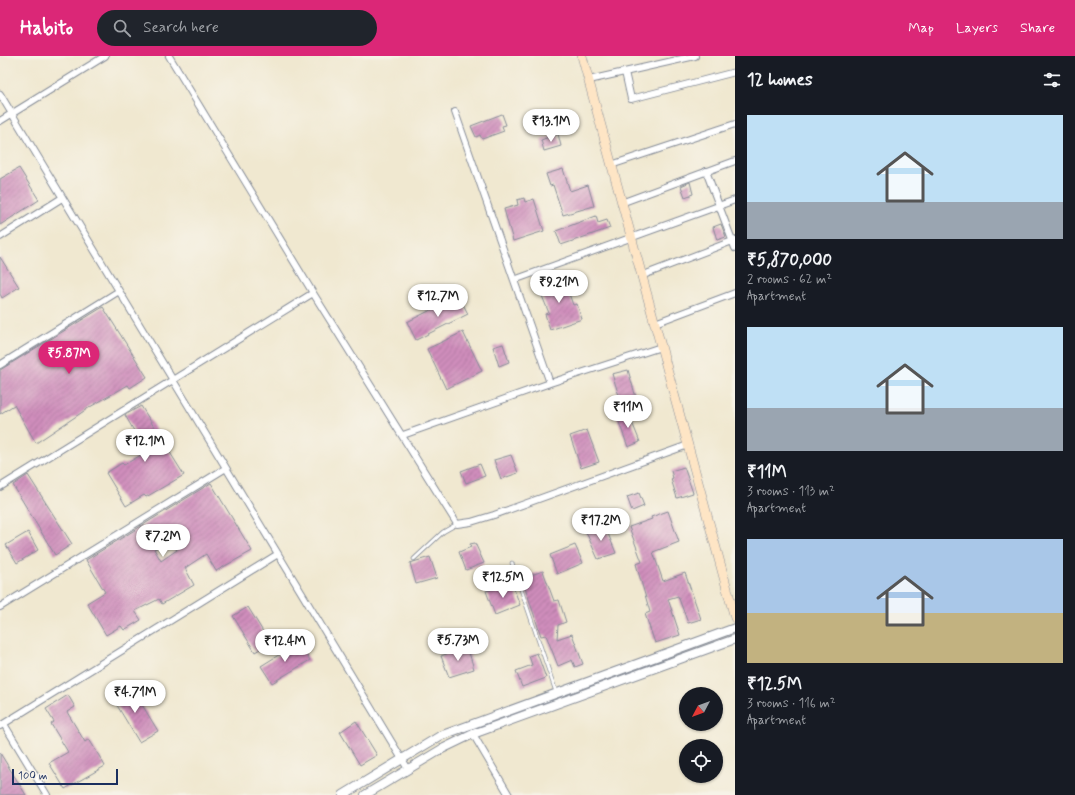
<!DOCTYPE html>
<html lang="en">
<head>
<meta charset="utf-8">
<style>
  body { margin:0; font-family:Mynerve,sans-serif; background:#20242c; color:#f1f3f6; height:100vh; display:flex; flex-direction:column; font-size:15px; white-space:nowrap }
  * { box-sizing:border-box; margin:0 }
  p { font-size:13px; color:#9ea1a6 }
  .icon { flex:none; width:22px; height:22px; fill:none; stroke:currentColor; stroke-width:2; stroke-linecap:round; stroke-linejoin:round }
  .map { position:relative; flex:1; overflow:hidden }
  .sheet { display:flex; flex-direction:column; background:#171b24; width:340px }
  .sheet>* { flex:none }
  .needle { width:26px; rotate:229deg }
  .buttons { position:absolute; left:679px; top:631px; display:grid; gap:8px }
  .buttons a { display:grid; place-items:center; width:44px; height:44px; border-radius:50%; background:#171b24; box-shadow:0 1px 3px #0004; font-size:20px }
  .scale { position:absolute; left:12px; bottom:10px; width:106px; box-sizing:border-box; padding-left:4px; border:2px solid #1b2f5e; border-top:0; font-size:11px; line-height:14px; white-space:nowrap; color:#1b2f5e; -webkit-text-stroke:3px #f7f3e8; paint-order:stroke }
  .price { position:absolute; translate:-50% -34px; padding:0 9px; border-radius:14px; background:#fff; color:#222; font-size:13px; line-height:26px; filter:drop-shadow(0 1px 2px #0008) }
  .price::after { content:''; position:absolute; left:50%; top:24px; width:12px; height:9px; margin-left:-6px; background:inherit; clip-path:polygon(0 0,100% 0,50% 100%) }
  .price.current { background:#db2777; color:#fff }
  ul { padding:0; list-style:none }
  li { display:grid; align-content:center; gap:8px; height:212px; padding:0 12px }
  li span { display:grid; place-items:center; height:124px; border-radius:0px; color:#555 }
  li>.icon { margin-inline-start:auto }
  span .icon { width:72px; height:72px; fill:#fffc; stroke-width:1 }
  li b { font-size:17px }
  h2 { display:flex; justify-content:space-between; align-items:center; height:48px; padding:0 12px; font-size:17px }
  header { display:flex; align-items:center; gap:24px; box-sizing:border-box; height:56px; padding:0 20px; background:#db2777; color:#fff }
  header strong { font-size:19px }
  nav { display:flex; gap:22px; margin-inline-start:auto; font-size:14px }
  .search { width:280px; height:36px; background:#20242c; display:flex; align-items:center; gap:10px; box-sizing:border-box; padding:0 14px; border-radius:22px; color:#9ea1a6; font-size:15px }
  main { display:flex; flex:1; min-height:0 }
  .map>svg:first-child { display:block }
  .building { fill:url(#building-hatch); fill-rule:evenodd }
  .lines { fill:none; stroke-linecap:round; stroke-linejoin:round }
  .service-casing { stroke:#868c97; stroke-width:4.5 }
  .minor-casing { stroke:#868c97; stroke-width:8 }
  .tertiary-casing { stroke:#868c97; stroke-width:10 }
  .secondary-casing { stroke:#868c97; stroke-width:10 }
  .service { stroke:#fff; stroke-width:3 }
  .minor { stroke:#fff; stroke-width:6 }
  .tertiary { stroke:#fff; stroke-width:8 }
  .secondary { stroke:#fee5c5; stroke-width:9 }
</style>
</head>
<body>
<header>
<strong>Habito</strong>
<div class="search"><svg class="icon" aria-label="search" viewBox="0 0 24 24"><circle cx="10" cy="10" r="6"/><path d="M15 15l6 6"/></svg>Search here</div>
<nav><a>Map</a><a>Layers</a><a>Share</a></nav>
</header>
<main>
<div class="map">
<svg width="735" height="739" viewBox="0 0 735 739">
  <defs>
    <pattern id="building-hatch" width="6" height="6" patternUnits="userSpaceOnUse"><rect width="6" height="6" fill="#cf8dbb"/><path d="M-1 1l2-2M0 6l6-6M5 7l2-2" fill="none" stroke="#a7749b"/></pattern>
  </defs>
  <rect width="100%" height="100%" fill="#f7f3e8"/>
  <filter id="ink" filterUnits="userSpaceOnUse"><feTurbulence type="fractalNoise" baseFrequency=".025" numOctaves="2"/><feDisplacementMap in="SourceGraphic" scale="8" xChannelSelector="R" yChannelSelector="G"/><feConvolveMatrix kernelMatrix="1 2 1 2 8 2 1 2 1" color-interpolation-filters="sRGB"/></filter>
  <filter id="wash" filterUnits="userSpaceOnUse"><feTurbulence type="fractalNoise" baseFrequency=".012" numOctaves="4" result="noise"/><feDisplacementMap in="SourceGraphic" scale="16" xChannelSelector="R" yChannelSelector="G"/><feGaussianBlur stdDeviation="0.9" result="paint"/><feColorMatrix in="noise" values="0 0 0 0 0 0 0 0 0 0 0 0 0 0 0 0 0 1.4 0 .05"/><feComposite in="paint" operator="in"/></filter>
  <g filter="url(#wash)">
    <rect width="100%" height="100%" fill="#f0e8d0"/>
    <g id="blocks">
      <path class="building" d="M502,58L506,69L502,70L504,75L482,83L480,79L476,81L471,70Z
        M558,78L561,90L544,95L541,84Z
        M19,112L39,144L0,169V123Z
        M563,113L570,135L588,129L594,150L563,159L553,129L550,130L546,118Z
        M690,126L693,138L685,141L681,130Z
        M524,142L525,146L534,143L544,175L513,185L504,153L518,149L517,144Z
        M596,160L598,167L607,164L610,172L561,189L556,175Z
        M721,168L726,181L717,184L713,171Z
        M0,201L19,231L2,242L0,238Z
        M563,221L573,249L577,248L582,263L550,274L545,258L549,257L538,230Z
        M459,240L468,258L416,284L407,266Z
        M103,251L147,321L130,332L128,329L90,351L36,387L14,349L0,358V314Z
        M463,276L482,315L446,333L427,293Z
        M503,288L509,306L499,310L493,291Z
        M628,314L637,345L622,349L612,318Z
        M141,350L184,419L146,441L144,439L126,450L106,417L122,407L124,409L146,396L125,359Z
        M627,354L640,386L628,391L616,358Z
        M587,374L599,406L581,412L570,380Z
        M511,399L518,417L501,423L494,404Z
        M480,408L485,420L466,427L461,415Z
        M684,411L693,437L677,442L671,423L673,422L671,415Z
        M28,419L72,488L55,499L13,429Z
        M211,427L252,495L216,515L206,498L185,512L194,529L162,548L159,543L135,555L141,564L124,574L121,570L106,579L87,547L105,536L86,504ZM171,484L177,494L161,505L154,493Z
        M639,437L644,450L632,455L627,441Z
        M668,455L679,486L653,496L663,525L685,517L701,563L688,567L678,540L668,543L680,579L655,587L645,558L650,556L636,508L642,506L629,471L652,463L651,461Z
        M604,468L616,497L598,503L586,476Z
        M28,476L38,494L17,507L6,489Z
        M475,487L484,507L466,514L459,496L471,491L470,488Z
        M575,489L583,507L557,518L550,499Z
        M430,501L437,522L416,528L410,507Z
        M543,515L554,545L559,544L566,566L558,569L557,583L572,578L583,608L575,611L572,604L558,610L546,579L541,580L522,522Z
        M512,528L520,549L495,559L486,535Z
        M248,551L270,587L255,596L233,560Z
        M298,587L310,604L272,627L261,610Z
        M467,590L474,613L449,621L441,600Z
        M537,597L546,622L522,631L516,615L532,609L529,600Z
        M130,629L158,675L139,686L112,641Z
        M68,639L75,651L67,656L85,686L89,683L105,710L65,733L49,707L68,696L51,668L54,666L46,653Z
        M356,665L377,699L360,709L340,676Z
        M0,697L26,739H0Z"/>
    </g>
  </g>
  <g filter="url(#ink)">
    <use href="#blocks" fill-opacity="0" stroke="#868c97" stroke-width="1"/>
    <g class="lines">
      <g class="service-casing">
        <path id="service" d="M414,503L443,476L457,468
          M512,507L556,636"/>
      </g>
      <g class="minor-casing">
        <path id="minor" d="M169,0L313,237L457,468L471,466L494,459L688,389
          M625,16L631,43L735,16
          M589,24L695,0
          M0,38L408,713
          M455,56L550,327L661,291
          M0,65L105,0
          M611,109L735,68
          M706,115L735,192
          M621,147L735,105
          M0,181L62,142
          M641,220L735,184
          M514,224L735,144
          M655,267L735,237
          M0,309L119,235
          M403,379L550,327
          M0,431L313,237
          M0,551L226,412
          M4,668L47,739
          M0,670L278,498
          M473,678L509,739"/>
      </g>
      <g class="tertiary-casing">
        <path id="tertiary" d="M343,739L440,680L735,572
          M365,739L442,693L473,678L735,583"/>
      </g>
      <g class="secondary-casing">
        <path id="secondary" d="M582,0L735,562"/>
      </g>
      <use href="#service" class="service"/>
      <use href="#minor" class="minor"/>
      <use href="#tertiary" class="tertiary"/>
      <use href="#secondary" class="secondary"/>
    </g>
  </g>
</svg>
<div class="buttons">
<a><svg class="needle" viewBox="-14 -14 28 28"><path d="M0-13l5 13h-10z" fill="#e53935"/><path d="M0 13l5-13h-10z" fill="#9ea1a6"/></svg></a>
<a><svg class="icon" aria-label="locate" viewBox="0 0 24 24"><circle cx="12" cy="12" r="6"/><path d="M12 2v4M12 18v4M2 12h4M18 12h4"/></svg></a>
</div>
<div class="scale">100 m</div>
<b class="price" style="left:551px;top:87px">₹13.1M</b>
<b class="price" style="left:559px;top:248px">₹9.21M</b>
<b class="price" style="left:438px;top:262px">₹12.7M</b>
<b class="price current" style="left:69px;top:319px">₹5.87M</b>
<b class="price" style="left:628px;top:373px">₹11M</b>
<b class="price" style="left:145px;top:407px">₹12.1M</b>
<b class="price" style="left:601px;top:486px">₹17.2M</b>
<b class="price" style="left:163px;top:502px">₹7.2M</b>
<b class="price" style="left:503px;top:543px">₹12.5M</b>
<b class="price" style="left:458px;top:606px">₹5.73M</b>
<b class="price" style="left:285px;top:607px">₹12.4M</b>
<b class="price" style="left:135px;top:658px">₹4.71M</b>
</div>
<section class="sheet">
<h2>12 homes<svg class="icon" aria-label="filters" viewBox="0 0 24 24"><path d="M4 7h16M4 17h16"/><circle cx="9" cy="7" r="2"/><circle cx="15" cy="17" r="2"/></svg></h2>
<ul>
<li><span style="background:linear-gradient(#bfe0f5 70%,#9aa5b1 0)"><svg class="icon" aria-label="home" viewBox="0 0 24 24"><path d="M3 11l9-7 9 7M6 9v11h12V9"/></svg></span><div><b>₹5,870,000</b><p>2 rooms · 62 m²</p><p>Apartment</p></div></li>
<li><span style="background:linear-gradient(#bfe0f5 65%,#9aa5b1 0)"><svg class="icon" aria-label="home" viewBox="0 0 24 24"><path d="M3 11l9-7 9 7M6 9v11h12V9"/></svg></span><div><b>₹11M</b><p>3 rooms · 113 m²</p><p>Apartment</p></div></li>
<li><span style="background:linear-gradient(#a9c7e8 60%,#c2b280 0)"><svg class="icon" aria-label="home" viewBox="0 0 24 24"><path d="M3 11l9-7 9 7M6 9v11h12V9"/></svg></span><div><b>₹12.5M</b><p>3 rooms · 116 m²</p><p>Apartment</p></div></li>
</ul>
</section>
</main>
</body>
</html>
